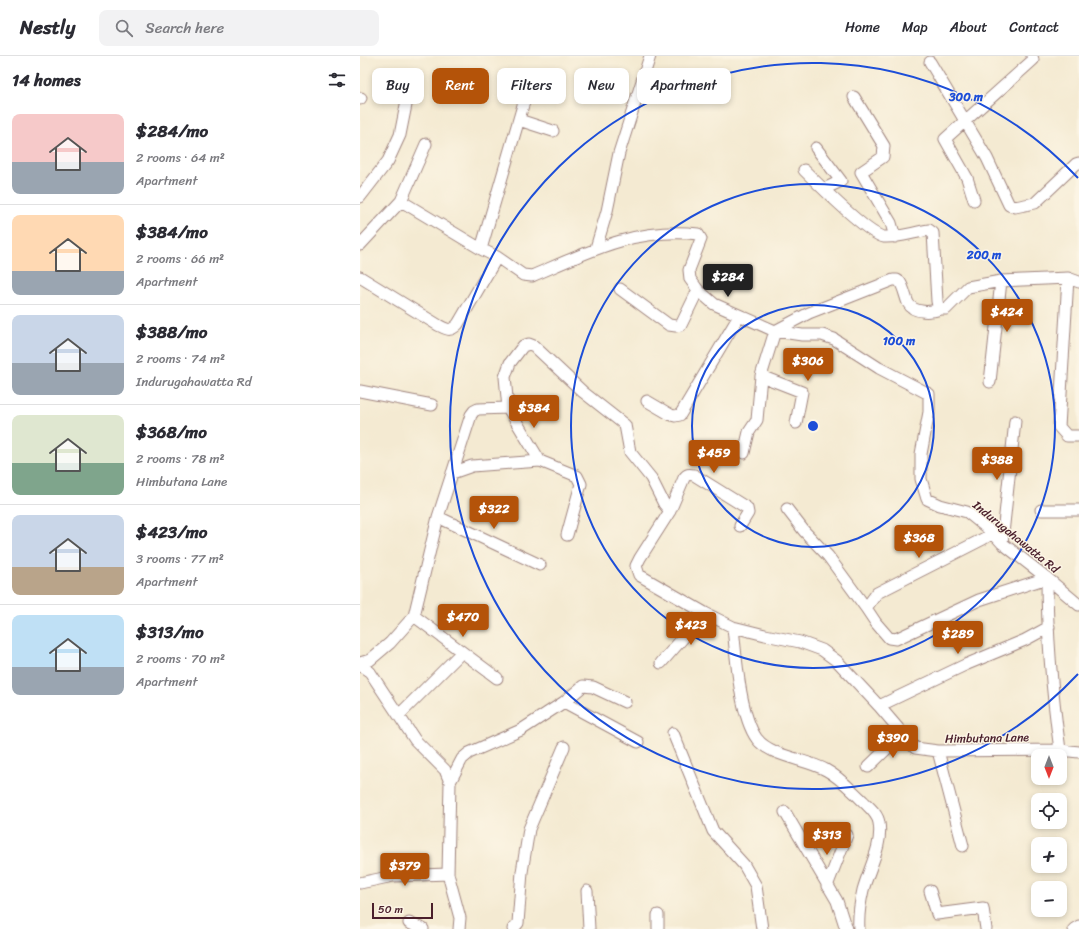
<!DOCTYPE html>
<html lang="en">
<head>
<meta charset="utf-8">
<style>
  body { margin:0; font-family:Sriracha,sans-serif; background:#f2f2f3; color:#2b2b33; height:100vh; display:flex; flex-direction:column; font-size:15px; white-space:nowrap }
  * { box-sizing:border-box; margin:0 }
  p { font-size:13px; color:#7c7c81 }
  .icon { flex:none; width:22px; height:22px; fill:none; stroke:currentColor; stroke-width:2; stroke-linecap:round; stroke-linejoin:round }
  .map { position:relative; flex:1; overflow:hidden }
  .side { display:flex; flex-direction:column; background:#fff; width:360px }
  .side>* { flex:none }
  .banner { position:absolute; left:12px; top:12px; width:380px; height:36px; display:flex; gap:8px }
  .needle { width:26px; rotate:180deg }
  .tools { position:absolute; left:671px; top:693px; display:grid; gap:8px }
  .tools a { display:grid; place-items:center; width:36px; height:36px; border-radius:8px; background:#fff; box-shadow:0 2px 6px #0003; font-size:20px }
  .scale { position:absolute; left:12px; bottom:10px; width:61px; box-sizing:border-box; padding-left:4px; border:2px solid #4a1f2b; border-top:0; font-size:11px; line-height:14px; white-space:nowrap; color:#4a1f2b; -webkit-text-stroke:3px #fcf5e5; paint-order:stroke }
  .price { position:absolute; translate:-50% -34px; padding:0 9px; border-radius:4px; background:#b45309; color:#fff; font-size:13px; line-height:26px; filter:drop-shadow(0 1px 2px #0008) }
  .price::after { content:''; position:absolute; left:50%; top:24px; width:12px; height:9px; margin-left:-6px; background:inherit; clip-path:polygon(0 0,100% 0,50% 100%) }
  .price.current { background:#222; color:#fff }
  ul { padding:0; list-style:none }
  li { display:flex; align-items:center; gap:12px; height:100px; padding:0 12px }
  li+li { border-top:1px solid #e1e1e2 }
  li span { display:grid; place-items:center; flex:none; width:112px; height:80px; border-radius:8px; color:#555 }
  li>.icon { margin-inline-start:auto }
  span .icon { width:48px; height:48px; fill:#fffc; stroke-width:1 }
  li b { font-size:17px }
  h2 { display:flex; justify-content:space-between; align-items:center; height:48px; padding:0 12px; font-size:17px }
  .tag { padding:0 14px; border-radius:8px; background:#fff; box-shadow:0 2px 6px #0003; font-size:14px; line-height:36px }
  .tag.current { background:#b45309; color:#fff }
  header { display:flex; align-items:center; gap:24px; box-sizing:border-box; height:56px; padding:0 20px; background:#fff; border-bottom:1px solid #e1e1e2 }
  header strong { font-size:19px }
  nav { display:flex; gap:22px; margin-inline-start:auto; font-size:14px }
  .search { width:280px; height:36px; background:#f2f2f3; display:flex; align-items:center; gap:10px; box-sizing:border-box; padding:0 14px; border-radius:8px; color:#7c7c81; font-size:15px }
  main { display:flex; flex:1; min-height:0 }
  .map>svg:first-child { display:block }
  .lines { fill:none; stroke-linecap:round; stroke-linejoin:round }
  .minor-casing { stroke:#9f847e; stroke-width:13 }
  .minor { stroke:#fff; stroke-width:11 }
  .ring { fill:none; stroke:#1d4ed8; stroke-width:2 }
  .labels { text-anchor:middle; stroke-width:3; stroke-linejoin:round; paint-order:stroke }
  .street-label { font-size:12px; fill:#4a1f2b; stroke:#fcf5e5 }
  .centre { fill:#1d4ed8; stroke:#fcf5e5; stroke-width:2 }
  .ring-label { font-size:12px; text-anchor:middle; font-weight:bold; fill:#1d4ed8; stroke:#fcf5e5; stroke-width:3; stroke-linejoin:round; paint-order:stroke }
</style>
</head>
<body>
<header>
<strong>Nestly</strong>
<div class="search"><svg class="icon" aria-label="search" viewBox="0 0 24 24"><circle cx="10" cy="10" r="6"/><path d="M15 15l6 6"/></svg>Search here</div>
<nav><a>Home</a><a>Map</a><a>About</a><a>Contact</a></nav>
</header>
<main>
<section class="side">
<h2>14 homes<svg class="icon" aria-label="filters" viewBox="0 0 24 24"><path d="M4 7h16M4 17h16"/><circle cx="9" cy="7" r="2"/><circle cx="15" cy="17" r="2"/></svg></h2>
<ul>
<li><span style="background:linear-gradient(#f6c9c9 60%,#9aa5b1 0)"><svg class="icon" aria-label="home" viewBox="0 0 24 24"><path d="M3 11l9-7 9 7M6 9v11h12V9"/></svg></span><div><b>$284/mo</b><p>2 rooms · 64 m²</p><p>Apartment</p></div></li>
<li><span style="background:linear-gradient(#ffd9b3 70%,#9aa5b1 0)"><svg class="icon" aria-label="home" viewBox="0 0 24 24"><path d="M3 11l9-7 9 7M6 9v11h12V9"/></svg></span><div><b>$384/mo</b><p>2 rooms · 66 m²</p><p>Apartment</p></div></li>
<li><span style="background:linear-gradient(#c9d6e8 60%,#9aa5b1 0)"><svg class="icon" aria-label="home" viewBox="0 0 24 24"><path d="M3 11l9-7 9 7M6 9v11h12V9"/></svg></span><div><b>$388/mo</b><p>2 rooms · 74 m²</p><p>Indurugahawatta Rd</p></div></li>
<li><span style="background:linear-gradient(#dfe7d0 60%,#7fa58c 0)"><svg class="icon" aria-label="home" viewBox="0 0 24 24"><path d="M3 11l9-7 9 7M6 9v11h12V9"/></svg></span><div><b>$368/mo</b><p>2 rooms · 78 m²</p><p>Himbutana Lane</p></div></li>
<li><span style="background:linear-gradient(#c9d6e8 65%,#b9a48a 0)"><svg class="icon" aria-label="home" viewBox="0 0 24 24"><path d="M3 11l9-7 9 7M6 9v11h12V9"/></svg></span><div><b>$423/mo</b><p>3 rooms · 77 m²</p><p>Apartment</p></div></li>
<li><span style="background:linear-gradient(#bfe0f5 65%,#9aa5b1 0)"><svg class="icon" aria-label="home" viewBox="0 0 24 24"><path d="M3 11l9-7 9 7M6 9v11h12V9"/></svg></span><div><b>$313/mo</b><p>2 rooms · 70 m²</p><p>Apartment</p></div></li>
</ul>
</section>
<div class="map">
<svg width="719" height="873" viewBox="0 0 719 873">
  <rect width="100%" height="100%" fill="#fcf5e5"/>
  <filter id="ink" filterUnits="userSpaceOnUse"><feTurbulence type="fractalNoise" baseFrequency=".025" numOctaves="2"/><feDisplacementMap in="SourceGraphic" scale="8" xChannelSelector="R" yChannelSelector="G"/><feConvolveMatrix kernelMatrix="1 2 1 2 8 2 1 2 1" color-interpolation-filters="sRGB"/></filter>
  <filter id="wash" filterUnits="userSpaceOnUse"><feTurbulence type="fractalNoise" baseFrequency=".012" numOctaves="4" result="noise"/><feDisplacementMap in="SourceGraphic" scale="16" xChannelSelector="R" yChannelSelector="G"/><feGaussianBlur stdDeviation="0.9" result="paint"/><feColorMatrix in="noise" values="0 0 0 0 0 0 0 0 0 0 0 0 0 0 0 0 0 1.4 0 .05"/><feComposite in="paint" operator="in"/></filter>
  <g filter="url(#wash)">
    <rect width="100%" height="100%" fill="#f4ead2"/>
  </g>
  <g filter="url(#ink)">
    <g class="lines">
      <g class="minor-casing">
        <path id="minor" d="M570,6L627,102L649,149L655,151L675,147L716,108L719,107
          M494,41L524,90L523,101L501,116L531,167L535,181
          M0,43L1,42
          M159,64L193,75
          M456,92L481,125L464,133
          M444,114C457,127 509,179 524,181C539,182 554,176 569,174L573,177L577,245L578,250L581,253H586L608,231L641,225L708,222L719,226
          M0,141L28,105L40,79L46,49
          M614,144L607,122L585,83L673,4L672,0
          M41,145L66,88
          M0,189L41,145L121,193L166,39
          M236,192L247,155L259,97L290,0
          M121,193L137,201L163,219L172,220C228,196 275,171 338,178L341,183L329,214L330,223L338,234L354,248L415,275L442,279H462L474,283L519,312L569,338V356L561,398V423L567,443L580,449L607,456L633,477L642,487L687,522L719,549
          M0,221L78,269C88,274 90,276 98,268L137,201
          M708,222L699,371L707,380H719
          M260,233L309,269L316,270L321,269L338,234
          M401,320L442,336L436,367
          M630,326L641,225
          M0,335L72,349
          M287,345L311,359L315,360L320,359L379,260
          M384,397L389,376L397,364L401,320L415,275L449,257L533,224H537L540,226C544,232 545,240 548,247C554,258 572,256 581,253
          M180,405L148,352L145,321L150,307L163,290L169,288L174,290L223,336L265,369L270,396L291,422L304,448L310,455
          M92,417L112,410L180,405L217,420L221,428L207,479
          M427,453L444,475L468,500L506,552L516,567L529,582L536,583L619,544L687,522C687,579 692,637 700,694
          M681,454H719
          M78,461L180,509
          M380,470L388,457L387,452L334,419C329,418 327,418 324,422L310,455L280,502L276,510L279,519L345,557L373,571L405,579L440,586L462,594L477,605L519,650L555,692L578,695L700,694L719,696
          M642,487L655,365
          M506,552L517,537L623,483L633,477
          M54,560L137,622
          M373,571C376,601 380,660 397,683C411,701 447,703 466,714C481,722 491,734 503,745C509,751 518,758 519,767C523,789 509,812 503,834C500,847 498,860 499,873
          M0,607L10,604L30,587L54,560L78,461L111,359L114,355L118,353L148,352
          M301,607L345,557
          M0,609L10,616L55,684L85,714L90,726L88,818L100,862L99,873
          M204,646L278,686
          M519,650L605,609L665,584L689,571
          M39,659L102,596
          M313,677L353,775L384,809L396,830L402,873
          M578,695L603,790
          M508,711L542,678
          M90,726L102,703L109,697L161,674L204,646L223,630L233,631L265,646
          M425,756L477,845L486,873
          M0,827L33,820L88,818
          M467,830L487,779
          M227,835L229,873
          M570,835L577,858L623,852L626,873
          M49,867L63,873
          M153,873L158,867L162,816L169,773L204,691
          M298,873V859
          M714,873L719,870"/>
      </g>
      <use href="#minor" class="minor"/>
    </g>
  </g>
  <g class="ring">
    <circle cx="453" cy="370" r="121"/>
    <circle cx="453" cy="370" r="242"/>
    <path d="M718 618A363 363 0 1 1 718 122"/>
  </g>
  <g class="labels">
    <g class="street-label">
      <text transform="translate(656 481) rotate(39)" y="4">Indurugahawatta Rd</text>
      <text transform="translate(627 682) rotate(-1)" y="4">Himbutana Lane</text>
    </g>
  </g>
  <circle cx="453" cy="370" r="6" class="centre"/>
  <g class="ring-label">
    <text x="606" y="45">300 m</text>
    <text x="624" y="203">200 m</text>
    <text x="539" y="289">100 m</text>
  </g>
</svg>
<div class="tools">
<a><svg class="needle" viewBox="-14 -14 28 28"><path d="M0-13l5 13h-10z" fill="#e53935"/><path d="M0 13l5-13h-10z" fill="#7c7c81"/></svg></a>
<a><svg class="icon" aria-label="locate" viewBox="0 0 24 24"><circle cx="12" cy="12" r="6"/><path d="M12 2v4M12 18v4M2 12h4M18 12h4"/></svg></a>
<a>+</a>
<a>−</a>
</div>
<div class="scale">50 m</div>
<b class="price current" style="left:368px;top:242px">$284</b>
<b class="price" style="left:647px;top:277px">$424</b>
<b class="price" style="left:448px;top:326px">$306</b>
<b class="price" style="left:174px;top:373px">$384</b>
<b class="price" style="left:354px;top:418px">$459</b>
<b class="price" style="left:637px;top:425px">$388</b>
<b class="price" style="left:134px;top:474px">$322</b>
<b class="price" style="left:559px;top:503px">$368</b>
<b class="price" style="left:103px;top:582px">$470</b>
<b class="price" style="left:331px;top:590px">$423</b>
<b class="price" style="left:598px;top:599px">$289</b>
<b class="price" style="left:533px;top:703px">$390</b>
<b class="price" style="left:467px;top:800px">$313</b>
<b class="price" style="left:45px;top:831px">$379</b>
<div class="banner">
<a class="tag">Buy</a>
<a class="tag current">Rent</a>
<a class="tag">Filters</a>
<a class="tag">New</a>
<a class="tag">Apartment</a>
</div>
</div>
</main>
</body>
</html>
